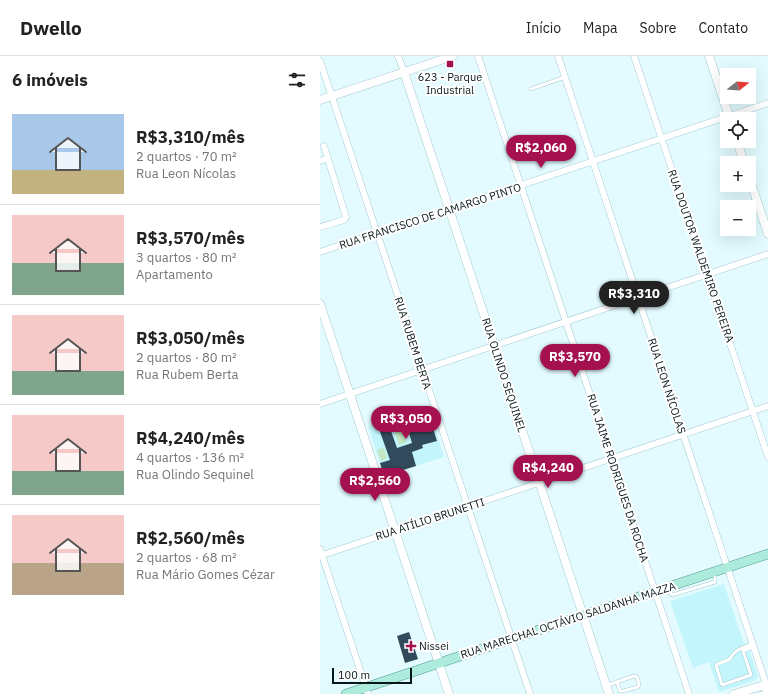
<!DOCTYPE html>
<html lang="pt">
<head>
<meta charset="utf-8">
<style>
  body { margin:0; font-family:"IBM Plex Sans",sans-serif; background:#f6f6f6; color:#222; height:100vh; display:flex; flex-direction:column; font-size:15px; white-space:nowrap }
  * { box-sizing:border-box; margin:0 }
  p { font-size:13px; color:#767676 }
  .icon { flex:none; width:22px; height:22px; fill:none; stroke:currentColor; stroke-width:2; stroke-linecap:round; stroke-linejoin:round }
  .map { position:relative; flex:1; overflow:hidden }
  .panel { display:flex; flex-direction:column; background:#fff; width:320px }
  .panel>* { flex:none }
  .needle { width:26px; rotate:73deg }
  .fabs { position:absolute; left:400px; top:12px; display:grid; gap:8px }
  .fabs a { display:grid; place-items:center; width:36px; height:36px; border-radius:0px; background:#fff; box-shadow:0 4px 16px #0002; font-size:20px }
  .scale { position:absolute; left:12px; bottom:10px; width:80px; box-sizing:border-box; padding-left:4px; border:2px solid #081719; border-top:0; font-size:11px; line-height:14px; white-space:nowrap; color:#081719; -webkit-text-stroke:3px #fff; paint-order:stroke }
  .price { position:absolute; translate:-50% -34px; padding:0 9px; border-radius:14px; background:#a5114f; color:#fff; font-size:13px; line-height:26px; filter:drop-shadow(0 1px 2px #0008) }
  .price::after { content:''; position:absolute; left:50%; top:24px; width:12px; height:9px; margin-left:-6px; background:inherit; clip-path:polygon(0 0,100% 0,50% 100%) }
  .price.on { background:#222; color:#fff }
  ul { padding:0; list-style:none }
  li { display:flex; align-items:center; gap:12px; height:100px; padding:0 12px }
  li+li { border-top:1px solid #e0e0e0 }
  li span { display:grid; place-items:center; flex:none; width:112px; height:80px; border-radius:0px; color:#555 }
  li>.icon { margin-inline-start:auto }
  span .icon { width:48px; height:48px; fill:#fffc; stroke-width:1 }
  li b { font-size:17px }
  h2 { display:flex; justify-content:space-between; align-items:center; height:48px; padding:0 12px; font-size:17px }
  header { display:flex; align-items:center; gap:24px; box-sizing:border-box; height:56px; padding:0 20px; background:#fff; border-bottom:1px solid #e0e0e0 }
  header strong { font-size:19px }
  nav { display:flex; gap:22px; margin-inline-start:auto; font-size:14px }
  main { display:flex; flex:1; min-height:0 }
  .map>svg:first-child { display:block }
  .built { fill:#c3f5fc }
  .green { fill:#c3e8c2 }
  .building { fill:#324b5c; fill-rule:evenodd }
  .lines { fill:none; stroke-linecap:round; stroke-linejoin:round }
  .lane-casing { stroke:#a3cad0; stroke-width:4 }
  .street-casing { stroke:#a3cad0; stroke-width:7 }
  .secondary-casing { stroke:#a3cad0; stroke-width:9 }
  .primary-casing { stroke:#509889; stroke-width:10 }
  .lane { stroke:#fff; stroke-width:3 }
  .street { stroke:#fff; stroke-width:6 }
  .secondary { stroke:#fff; stroke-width:8 }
  .primary { stroke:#adebdc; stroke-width:9 }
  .poi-dot { fill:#a5114f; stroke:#fff; stroke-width:1.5 }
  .labels { text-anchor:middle; stroke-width:4; stroke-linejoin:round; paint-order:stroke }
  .poi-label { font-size:11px; fill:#081719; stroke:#fff }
  .street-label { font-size:11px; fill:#081719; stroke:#fff }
</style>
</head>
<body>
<header>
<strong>Dwello</strong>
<nav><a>Início</a><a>Mapa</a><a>Sobre</a><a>Contato</a></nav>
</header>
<main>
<section class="panel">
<h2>6 imóveis<svg class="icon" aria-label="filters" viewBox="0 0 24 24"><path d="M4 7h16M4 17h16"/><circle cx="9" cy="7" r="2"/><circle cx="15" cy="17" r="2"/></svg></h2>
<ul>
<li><span style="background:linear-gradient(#a9c7e8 70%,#c2b280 0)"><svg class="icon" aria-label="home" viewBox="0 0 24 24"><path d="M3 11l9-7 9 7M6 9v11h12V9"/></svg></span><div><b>R$3,310/mês</b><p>2 quartos · 70 m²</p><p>Rua Leon Nícolas</p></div></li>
<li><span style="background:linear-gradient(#f6c9c9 60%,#7fa58c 0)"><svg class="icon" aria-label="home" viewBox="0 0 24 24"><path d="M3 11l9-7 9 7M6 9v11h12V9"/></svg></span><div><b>R$3,570/mês</b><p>3 quartos · 80 m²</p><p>Apartamento</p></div></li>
<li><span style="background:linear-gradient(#f6c9c9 70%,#7fa58c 0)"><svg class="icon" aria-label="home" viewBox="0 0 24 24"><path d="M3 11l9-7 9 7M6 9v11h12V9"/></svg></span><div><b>R$3,050/mês</b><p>2 quartos · 80 m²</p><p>Rua Rubem Berta</p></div></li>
<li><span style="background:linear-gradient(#f6c9c9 70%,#7fa58c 0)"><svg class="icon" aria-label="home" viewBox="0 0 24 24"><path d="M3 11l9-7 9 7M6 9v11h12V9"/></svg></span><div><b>R$4,240/mês</b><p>4 quartos · 136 m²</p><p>Rua Olindo Sequinel</p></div></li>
<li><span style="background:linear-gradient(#f6c9c9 60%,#b9a48a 0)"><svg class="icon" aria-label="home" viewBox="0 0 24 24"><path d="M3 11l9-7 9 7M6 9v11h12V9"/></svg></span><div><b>R$2,560/mês</b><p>2 quartos · 68 m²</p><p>Rua Mário Gomes Cézar</p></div></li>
</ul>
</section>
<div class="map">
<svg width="448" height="638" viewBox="0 0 448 638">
  <rect width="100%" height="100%" fill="#e3fbff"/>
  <path class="built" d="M108,351L124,401L64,420L48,370Z
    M404,528L424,588L427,587L438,620L436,624L399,636L389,606L373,612L350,545Z"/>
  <path class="green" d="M82,374L86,386L79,389L75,376Z
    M64,392L67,402L61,405L57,394Z"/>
  <path class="building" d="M97,354L98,358L106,355L109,363H110L117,385L102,389L103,392L92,396L96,410L64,420L60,407L70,404L58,370L84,362L83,359ZM87,370L92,387L77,392L71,375Z
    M89,576L98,603L85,607L77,580Z"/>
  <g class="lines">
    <g class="lane-casing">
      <path id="lane" d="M211,33L245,21
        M347,534L352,539L395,526V518
        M422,592L431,619L402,629L396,609L410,603C414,594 424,591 432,588
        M423,595L433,591
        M288,629L314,620L317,621L319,628L318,631L303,635H300L297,626
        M439,638L446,636"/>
    </g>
    <g class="street-casing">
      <path id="street" d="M78,0L84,16
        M158,0L369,638
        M238,0L446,628
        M314,0L448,401
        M0,5L210,638
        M0,105L8,102
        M0,171L24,164L26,161L4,90
        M0,196L448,47
        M0,348L448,198
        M0,493L48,638
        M0,500L448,350"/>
    </g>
    <g class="secondary-casing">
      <path id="secondary" d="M389,0L410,63
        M84,16L289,638
        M0,44L133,0
        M417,85L424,107
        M429,121L448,178
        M0,248L129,638
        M446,628L447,638
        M414,638L448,628"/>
    </g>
    <g class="primary-casing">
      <path id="primary" d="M26,638L448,498"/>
    </g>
    <use href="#lane" class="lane"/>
    <use href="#street" class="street"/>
    <use href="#secondary" class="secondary"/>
    <use href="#primary" class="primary"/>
  </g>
  <g class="poi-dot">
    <rect x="126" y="4" width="8" height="8" rx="2"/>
    <path d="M89 584h4v4h4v4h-4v4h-4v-4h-4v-4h4z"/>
  </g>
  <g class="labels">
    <g class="poi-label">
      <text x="130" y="25">623 - Parque<tspan x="130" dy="13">Industrial</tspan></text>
      <text x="99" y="594" text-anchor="start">Nissei</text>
    </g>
    <g class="street-label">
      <text transform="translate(110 160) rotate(-18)" y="4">RUA FRANCISCO DE CAMARGO PINTO</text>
      <text transform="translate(381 200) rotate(71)" y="4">RUA DOUTOR WALDEMIRO PEREIRA</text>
      <text transform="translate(93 287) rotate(72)" y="4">RUA RUBEM BERTA</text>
      <text transform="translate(184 319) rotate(72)" y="4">RUA OLINDO SEQUINEL</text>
      <text transform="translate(347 330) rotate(72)" y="4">RUA LEON NÍCOLAS</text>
      <text transform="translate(298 422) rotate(72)" y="4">RUA JAIME RODRIGUES DA ROCHA</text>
      <text transform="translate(110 463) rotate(-18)" y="4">RUA ATÍLIO BRUNETTI</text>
      <text transform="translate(248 564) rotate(-18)" y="4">RUA MARECHAL OCTÁVIO SALDANHA MAZZA</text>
    </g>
  </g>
</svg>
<div class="fabs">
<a><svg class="needle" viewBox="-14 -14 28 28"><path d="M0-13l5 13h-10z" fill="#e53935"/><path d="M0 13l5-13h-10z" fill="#767676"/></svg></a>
<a><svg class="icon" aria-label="locate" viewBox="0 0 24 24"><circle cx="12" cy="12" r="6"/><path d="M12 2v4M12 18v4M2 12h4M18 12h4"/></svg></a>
<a>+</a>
<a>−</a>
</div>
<div class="scale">100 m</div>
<b class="price" style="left:221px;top:113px">R$2,060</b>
<b class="price on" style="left:314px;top:259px">R$3,310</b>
<b class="price" style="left:255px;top:322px">R$3,570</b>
<b class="price" style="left:86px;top:384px">R$3,050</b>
<b class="price" style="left:228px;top:433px">R$4,240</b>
<b class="price" style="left:55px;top:446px">R$2,560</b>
</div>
</main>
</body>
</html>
